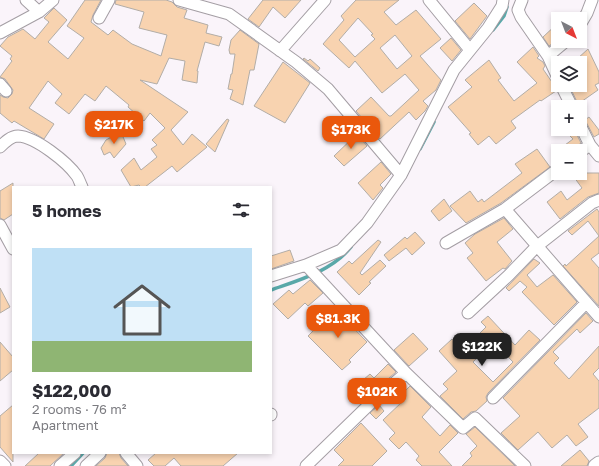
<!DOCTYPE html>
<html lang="en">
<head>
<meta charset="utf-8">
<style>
  body { margin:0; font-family:"Golos Text",sans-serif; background:#f2f2f3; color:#2b2b33; height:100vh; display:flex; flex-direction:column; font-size:15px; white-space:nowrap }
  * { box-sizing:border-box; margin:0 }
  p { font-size:13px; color:#7c7c81 }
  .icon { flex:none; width:22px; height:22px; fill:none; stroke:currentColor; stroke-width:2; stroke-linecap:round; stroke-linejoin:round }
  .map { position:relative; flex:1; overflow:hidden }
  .drawer { position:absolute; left:12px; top:186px; width:260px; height:268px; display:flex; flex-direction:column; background:#fff; border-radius:0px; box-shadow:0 2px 6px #0003 }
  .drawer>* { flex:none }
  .needle { width:26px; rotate:138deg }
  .buttons { position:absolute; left:551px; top:12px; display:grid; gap:8px }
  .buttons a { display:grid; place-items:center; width:36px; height:36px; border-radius:0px; background:#fff; box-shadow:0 2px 6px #0003; font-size:20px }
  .price { position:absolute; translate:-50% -34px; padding:0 9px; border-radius:8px; background:#ea580c; color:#fff; font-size:13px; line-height:26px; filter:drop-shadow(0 1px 2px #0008) }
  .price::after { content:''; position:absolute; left:50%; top:24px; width:12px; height:9px; margin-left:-6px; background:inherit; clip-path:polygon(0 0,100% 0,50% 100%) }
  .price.current { background:#222; color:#fff }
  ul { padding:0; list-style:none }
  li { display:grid; align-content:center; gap:8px; height:212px; padding:0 20px }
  li span { display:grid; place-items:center; height:124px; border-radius:0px; color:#555 }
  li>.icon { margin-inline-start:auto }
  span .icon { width:72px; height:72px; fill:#fffc; stroke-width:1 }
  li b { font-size:17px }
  h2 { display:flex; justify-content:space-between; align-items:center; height:48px; padding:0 20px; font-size:17px }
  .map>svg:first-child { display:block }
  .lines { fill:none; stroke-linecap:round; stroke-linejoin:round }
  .stream { stroke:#59a8a9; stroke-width:3.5 }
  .building { fill:#f8d3b0; stroke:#b2ada7; fill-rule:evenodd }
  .minor-casing { stroke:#a49ea4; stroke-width:13 }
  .tertiary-casing { stroke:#a49ea4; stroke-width:15 }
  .minor { stroke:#fff; stroke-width:11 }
  .tertiary { stroke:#fff; stroke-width:13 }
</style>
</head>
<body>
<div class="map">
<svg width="599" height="466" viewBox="0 0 599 466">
  <rect width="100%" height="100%" fill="#faf4fa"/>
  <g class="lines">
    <path class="stream" d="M493,30L504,16L507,7
      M420,149L434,122
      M271,290C299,280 332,271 351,247
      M71,466L83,453"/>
  </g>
  <path class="building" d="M85,0H101L93,15L91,22L108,35L113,30L132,44L161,56L167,35L139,28L144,12L115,4L116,0H166L172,2L177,7L187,10L184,18L208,25L206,33L222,37L219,46L205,42L197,71H198L197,83L182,80L185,61L169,58L157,84L140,80L188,112L171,130L183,145L192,134L207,147L177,172L172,166L145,187H141L139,185L131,187L121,170L134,158L141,170L157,157L151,149L157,145L152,140L165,128L150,113L144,121L128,107L129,105L106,86L95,101L85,94L69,114L55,103L62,94L48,81L29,108L54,124L44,139L14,121L12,123L0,113V95L3,97L8,98L12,94L13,90L5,79L0,77L12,61L10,59L12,56L0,46L8,37L23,29L35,39L49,22L44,18L54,8L67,20L48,42L68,59L84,38L67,26Z
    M263,0H301L285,18L273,7L259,27L248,19Z
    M356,0H399L384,12L396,25L416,10L441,39L420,56L441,80L436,90L423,101L428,106L425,111L416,120L409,112L380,139L356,111L371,97L389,116H391L419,90L405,74L382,93L355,61L349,68L323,44L344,20L341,16ZM358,18L373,34L371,35L375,39L355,57L339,40ZM395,35L412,56L397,69L380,48Z
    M474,3L487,16L470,39L455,21Z
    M558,23V39L549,46L543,37Z
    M240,30L259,44L254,70H250L243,105L230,99L233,90L228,89L231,74H232L235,54H230L229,50L231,40Z
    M451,38L461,50L452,61L440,48Z
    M533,47L539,56L537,58L543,62L545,66L543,69L554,85L556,91L541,101L540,100L511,121L516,128L496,144L489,136L478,145L469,134L471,133L448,107L472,87L465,80L489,60L501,78L498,80L514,101L537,83L517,62Z
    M588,49L599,72V83L595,85L598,90L578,104L569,85H580V72L583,70L577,59Z
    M304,58L308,61L310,59L320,68L318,71L303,59Z
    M283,62L310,83L285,123L254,106Z
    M589,117L599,130V134L594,137L585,120Z
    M227,119L229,120L215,152L206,144Z
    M575,131L581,143L576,147L573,151H557L573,139L570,136Z
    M121,132L126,144L114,158L110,152L104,155L101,148L106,140Z
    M357,134L367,146L344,166L334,156Z
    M537,149L550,167L501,203L466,223L450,206L470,191L478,202L482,199L484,202L522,173L515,164Z
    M381,162L391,174L380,185L383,188L373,200L358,183Z
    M571,173H599V193L588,197L560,219L547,202L561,191L567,200L582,188Z
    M13,183V214L4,220L0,218V191Z
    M444,199L452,211L439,221L431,211Z
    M597,209L599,212V253L591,259L599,268V306L563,266L565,264L566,266L599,236L588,221L572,235L568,231Z
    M504,218L513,229L497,242L512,261L505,269L503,268L486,281L467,258L473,253L465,243L475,234Z
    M415,232L425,243L412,255L406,248L389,261L384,255L405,237L407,239Z
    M378,240L381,242L360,273L362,275L380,260L386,266L369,282L371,283L359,295L337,272L349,261L352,264Z
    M290,250L294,261L271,269V256Z
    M534,259L540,263L527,275L537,287L553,275L577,302L554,325L522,292L527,287L520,281L509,291L506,288Z
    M310,280L323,293L308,306L305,303L288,319L273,304L289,290L293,294Z
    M0,288L10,307L0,313Z
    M335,309L367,342L349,360L351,362L342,370L308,336Z
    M586,313L593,321L580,333L577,329L553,352L559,358L554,363L569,379L599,346V368L593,374L599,381V408L578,424L588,437L576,446L567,435L552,448L538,432L518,450L501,433L520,416L503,398Z
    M488,316L515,345L529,330L540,340L488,393L486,397L487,401L476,411L471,412L463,419L440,396L448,389L443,384L457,371L439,351L452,339L467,355L483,339L479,334L486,327L481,322ZM493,341L513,362L493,382L473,362Z
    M413,333L428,349L409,366L394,350Z
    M0,342L13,357V370L0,381Z
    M388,364L396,372L360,403L349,392L370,374L374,378Z
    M410,386L431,407L422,417L440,436L450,425L458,433L439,452L452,466H422L416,460L419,456L406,442L399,449L389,439L395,433L383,420L403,401L399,397Z
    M13,405V462L0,447V416Z
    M379,405L384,411L376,419L370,413Z
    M361,423L387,451L372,466H338L344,460L334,450Z
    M475,427L510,461L515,466H462L472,456L470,453L477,446L466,434Z
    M580,450L589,461L587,466H561Z
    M39,453H64L50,466H25Z
    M107,453H119L121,458L128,466H96L105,458Z
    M156,453H238L223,466H181L174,458L165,466H154L148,460Z"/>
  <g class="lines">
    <g class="minor-casing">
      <path id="minor" d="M26,0L39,12
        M179,0L229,14L296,62L328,89L401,175
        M429,0L470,50
        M522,0L518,10L521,17L548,56L558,78
        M99,18L109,0
        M580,25L587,13L592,0
        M0,33L39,12L53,0
        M280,51L325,0
        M548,56L566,41
        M0,84L6,91
        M561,85L572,107
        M580,125L590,145L599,156
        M0,147C5,142 11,136 18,136C36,137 67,162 77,176C79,179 80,183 82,187
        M580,152L590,145
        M505,209L599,317
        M0,225L13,249
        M446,243L505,209L558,169
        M306,265L406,373L463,428L475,418L525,466
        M271,276L306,265L341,250L367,223L401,175L454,70L488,28L502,6L503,0
        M468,313L509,275L536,247L592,203L599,200
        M493,398L586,303
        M271,414V415
        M126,453L137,466
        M0,461L5,466
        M60,466L75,453
        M86,466L100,453
        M306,466L375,399L406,373"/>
    </g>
    <g class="tertiary-casing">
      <path id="tertiary" d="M595,466L599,463"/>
    </g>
    <use href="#minor" class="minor"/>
    <use href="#tertiary" class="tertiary"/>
  </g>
</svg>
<div class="buttons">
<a><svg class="needle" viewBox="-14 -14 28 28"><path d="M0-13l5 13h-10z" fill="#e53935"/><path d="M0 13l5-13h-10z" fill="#7c7c81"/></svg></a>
<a><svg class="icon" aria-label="layers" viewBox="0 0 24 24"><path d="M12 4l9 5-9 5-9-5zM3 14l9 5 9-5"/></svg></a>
<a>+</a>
<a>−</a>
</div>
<b class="price" style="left:114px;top:145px">$217K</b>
<b class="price" style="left:351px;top:150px">$173K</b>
<b class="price" style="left:338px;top:339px">$81.3K</b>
<b class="price current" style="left:482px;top:367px">$122K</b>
<b class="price" style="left:377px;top:412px">$102K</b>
<section class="drawer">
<h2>5 homes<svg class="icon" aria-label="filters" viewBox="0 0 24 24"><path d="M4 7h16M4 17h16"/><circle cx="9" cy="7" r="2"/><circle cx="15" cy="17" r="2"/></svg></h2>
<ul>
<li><span style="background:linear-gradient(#bfe0f5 75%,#8fb573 0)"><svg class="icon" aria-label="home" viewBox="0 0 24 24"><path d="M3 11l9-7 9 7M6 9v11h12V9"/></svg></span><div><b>$122,000</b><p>2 rooms · 76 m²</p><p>Apartment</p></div></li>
</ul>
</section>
</div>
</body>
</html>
